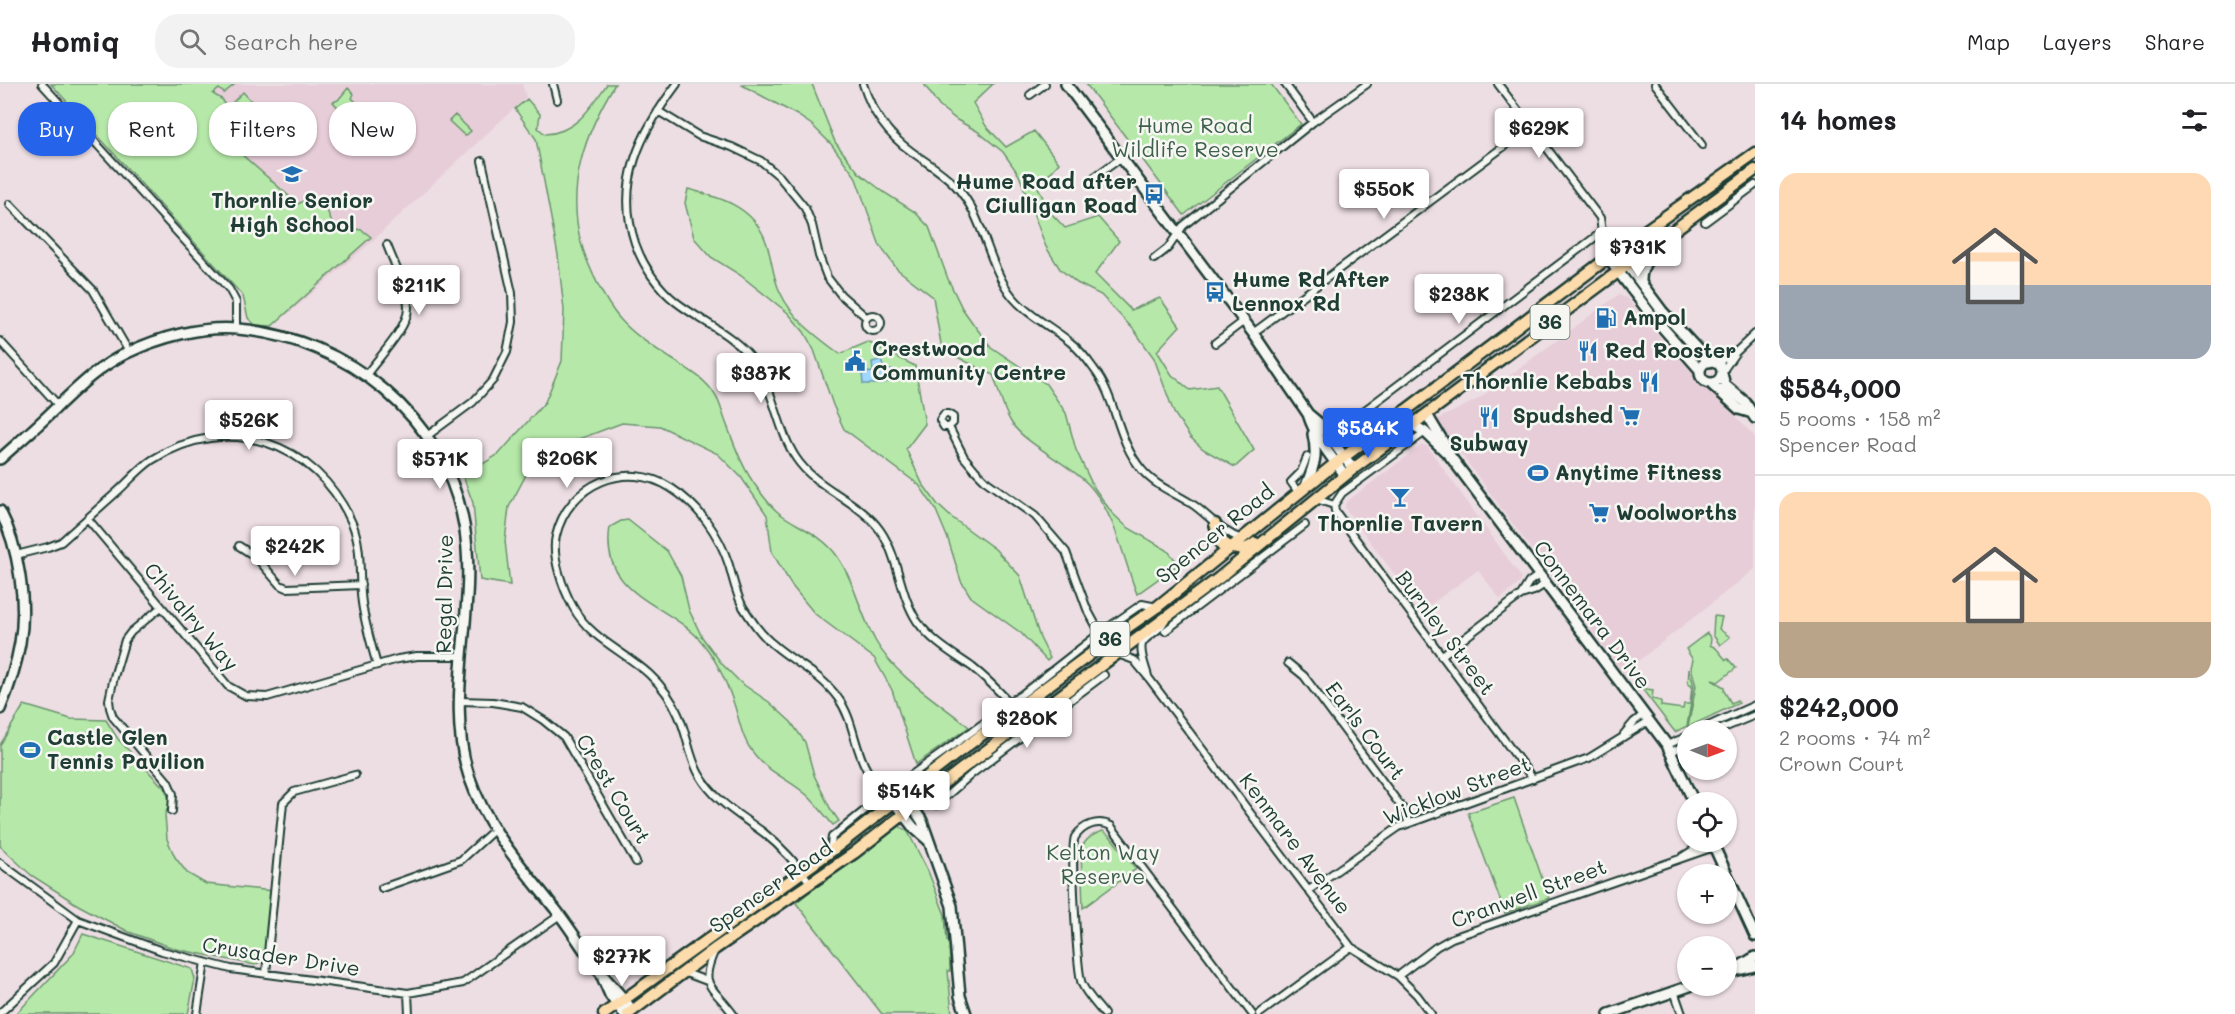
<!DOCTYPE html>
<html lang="en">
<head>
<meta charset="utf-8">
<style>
  body { margin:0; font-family:Mali,sans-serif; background:#f2f2f2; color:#202124; height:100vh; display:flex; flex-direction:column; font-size:22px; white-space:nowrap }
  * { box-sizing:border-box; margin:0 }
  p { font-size:20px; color:#757577 }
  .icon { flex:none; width:33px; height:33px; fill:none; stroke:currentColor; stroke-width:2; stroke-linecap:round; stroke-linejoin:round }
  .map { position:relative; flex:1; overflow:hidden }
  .sheet { display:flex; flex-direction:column; background:#fff; width:480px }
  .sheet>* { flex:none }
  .hud { position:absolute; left:18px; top:18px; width:570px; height:54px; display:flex; gap:12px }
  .needle { width:39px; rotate:91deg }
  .buttons { position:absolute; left:1677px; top:636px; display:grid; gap:12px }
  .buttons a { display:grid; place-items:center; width:60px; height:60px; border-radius:50%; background:#fff; box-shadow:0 2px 4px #0004; font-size:30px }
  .price { position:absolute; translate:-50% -51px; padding:0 14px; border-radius:6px; background:#fff; color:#222; font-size:20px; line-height:39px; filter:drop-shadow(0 2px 3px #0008) }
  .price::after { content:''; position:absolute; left:50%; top:36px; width:18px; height:14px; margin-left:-9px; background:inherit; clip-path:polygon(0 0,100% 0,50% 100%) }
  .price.selected { background:#2563eb; color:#fff }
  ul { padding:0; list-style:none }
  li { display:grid; align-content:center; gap:12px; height:318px; padding:0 24px }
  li+li { border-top:2px solid #e0e0e0 }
  li span { display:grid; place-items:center; height:186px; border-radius:18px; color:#555 }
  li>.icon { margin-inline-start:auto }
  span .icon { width:108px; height:108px; fill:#fffc; stroke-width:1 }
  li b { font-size:26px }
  h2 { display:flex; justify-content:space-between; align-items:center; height:72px; padding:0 24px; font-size:26px }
  .chip { padding:0 21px; border-radius:24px; background:#fff; box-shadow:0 2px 4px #0004; font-size:21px; line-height:54px }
  .chip.selected { background:#2563eb; color:#fff }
  header { display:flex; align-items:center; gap:36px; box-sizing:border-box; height:84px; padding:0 30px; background:#fff; border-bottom:2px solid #e0e0e0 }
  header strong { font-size:28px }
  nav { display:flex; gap:33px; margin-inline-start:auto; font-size:21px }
  .search { width:420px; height:54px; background:#f2f2f2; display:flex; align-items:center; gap:15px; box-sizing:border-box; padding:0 21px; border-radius:24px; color:#757577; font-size:22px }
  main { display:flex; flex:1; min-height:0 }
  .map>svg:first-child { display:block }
  .built { fill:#e7cdd8 }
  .green { fill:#b6e9a9; stroke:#6a936e; stroke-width:1.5 }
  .water { fill:#9fd7ff; stroke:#6c99ae; stroke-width:1.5 }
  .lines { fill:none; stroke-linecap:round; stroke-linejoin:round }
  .street-casing { stroke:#1f3d34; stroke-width:10 }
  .secondary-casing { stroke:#1f3d34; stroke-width:14 }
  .primary-casing { stroke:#1f3d34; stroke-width:15 }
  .street { stroke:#f6f6f2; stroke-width:6 }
  .secondary { stroke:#f6f6f2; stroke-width:9 }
  .primary { stroke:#fcdcac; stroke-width:10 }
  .labels { text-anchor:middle; stroke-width:5; stroke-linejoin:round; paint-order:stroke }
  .shield { fill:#f6f6f2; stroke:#60746d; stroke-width:1.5 }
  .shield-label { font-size:20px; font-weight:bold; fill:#1f3d34 }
  .park-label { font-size:21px; fill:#3d5f4b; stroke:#f6f6f2 }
  .poi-label { font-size:21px; font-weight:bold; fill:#1f3d34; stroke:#f6f6f2; text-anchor:start }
  .street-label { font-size:21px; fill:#1f3d34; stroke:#f6f6f2 }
</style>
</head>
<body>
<header>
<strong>Homiq</strong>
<div class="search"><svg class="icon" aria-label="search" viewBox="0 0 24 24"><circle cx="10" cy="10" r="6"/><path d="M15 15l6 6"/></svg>Search here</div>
<nav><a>Map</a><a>Layers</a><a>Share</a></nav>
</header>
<main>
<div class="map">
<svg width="1755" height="930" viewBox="0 0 1755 930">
  <rect width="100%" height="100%" fill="#eddee3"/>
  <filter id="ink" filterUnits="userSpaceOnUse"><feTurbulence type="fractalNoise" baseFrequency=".0167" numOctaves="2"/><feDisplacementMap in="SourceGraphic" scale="12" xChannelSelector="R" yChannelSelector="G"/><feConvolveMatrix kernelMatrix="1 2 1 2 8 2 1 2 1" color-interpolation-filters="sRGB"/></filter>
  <g filter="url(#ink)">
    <path class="built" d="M58,0H522L526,13L369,160L288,230L254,215Z
      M1618,211L1627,214L1643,236L1755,353V485L1623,589L1436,336L1478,315Z
      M1422,361L1427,362L1521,493L1520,499L1500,515L1478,486L1422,527L1345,424L1346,418Z"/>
    <path class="green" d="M51,0H235L224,9L219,5L213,10L223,16L227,33L245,53L240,69L298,120L310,113L324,118L333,142L362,146L371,153L272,242L255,241L248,234L243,212Z
      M607,0H615C585,49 566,101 581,159C588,182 604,217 620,235C634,251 652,262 670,274C686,284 705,294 715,311C720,318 722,328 725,336C734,360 742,384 758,405C764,413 771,423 779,429C798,443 823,451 837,472C855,498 860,530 876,558C897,594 938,617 969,643L916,680L892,606L874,574L815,530L792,502L772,468L767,431L741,393L718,370L660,342L622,339L555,364L526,391L509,423L505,457L510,501L480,496L473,419L463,392L499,370L545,318L562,277L564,226L558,171L536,55L515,25L527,15L540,30L538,44L545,50C576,49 591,23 607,0Z
      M743,0H812L835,58L859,89L885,109L915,128L929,143L948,195L962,224L974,241L991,263L1046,300L1066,329L1076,366L1093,402L1112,429L1127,443L1167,466L1179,480L1137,510C1123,474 1116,431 1089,401C1069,379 1024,360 1011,338C1002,324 999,306 993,291L945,267L941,260L933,213L897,185L880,162L855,92L831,60L812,41L797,31L742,1Z
      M924,0H993L973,19L986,42L1006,63L1034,47L1059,79L1038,103L1049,127L1065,144L1098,133L1119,157L1095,190L1131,226L1160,214L1180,242L1157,267L1172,291L1190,306L1217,302L1254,366L1235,383L1203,365L1190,353L1174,329L1154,274L1134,246L1101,211L1077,199L1060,185L1046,163L1019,91L1003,68L977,47L957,36L939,22Z
      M1086,0H1271L1301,40L1184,131Z
      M348,4L354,10L352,14L358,20L354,24L350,21L342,28L333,18L338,16Z
      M243,8L254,20L243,30L232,19Z
      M455,31L471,47L465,52L449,37Z
      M688,105C719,113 752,122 765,155C772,172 772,192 780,208C793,236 817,253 840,270L868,258L915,282L925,340L906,365L922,399L938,421L951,433L995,465L1020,492L1040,554L1050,574L1047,577L1021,549L971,513L961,497L948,455L935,424L919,401L844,345L833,321L814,266L804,248L788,229L740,191L711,173L694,154L685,119Z
      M628,436L667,467L681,492L689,526L702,553L722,580L741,599L769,618L791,638L805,658L814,691L830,724L839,737L833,741C825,732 818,722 809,713C793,697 770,690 755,671C741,655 740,636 733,617C725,594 716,575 701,557C667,518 599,512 610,443L621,437Z
      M1714,532L1722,533L1719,545L1730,553L1720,561L1713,551Z
      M1707,549L1711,555L1710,561L1716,564L1726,576L1728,575L1736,584L1718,598L1712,596L1724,603V607L1731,619L1737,616L1739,619L1688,643L1696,602L1691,583L1693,576L1686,565Z
      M1689,585L1694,602L1687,642L1675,648L1636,597L1639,595L1646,605L1653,606L1652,615L1661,617V622L1683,625L1684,620H1690L1692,602L1688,600Z
      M24,621L71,635L106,636L118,655L165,705L170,717L165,731L167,755L175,773L187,789L206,800L273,807L269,862L264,876L255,881L176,865L129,848L78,821L31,791L0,762V661Z
      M1514,714L1549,814L1505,829L1468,729Z
      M899,742L908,748L928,787L945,831L947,857H949L950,887H948L952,930H882L796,819L837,784L846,782Z
      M1103,747L1110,752L1136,785L1083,824L1081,766C1084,756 1093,750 1103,747Z
      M83,850L192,885L195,895L188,930H16L73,870Z"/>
    <path class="water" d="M881,276L884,286H893L894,296L879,300H863L862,289L873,288L872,278Z"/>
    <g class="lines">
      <g class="street-casing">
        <path id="street" d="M42,0L229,205L236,218V245
          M553,0L557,16
          M677,0C641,48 615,98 635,159C643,182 658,204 676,218C703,239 734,250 755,279C775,308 777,345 796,374C815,403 854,415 876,441C899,468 898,508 917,537C932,558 952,569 972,583C986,594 997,605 1009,618
          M863,0C872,29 888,51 912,68C927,79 943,88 955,101C983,131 985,169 1005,202C1020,228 1048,240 1070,258C1079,265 1087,275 1094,285C1117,315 1116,355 1142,386C1156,403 1178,410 1195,422C1211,434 1223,449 1242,455
          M1285,0L1313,38
          M1655,0L1702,61
          M1030,11L1045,0
          M658,27L699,52L732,63L761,77L779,92L805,124L812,141L819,172L827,193L841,211L866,233
          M1093,94L1121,74
          M10,120L93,206L129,268
          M1705,138L1755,101
          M1154,175L1168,164L1183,142L1313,38L1367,0
          M865 239a8 8 0 1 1 16 0a8 8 0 1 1-16 0Z
          M1253,249L1530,43
          M0,257L59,322
          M1215,259L1244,237
          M1716,279L1735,269
          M1722,288L1736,268L1755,250
          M366,291C378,274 408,244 408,224C408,205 393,178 387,161
          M949,343L953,339V333L948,330H944L940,336L944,343H949L964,373L975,386L987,398L1035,432L1066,468L1087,525L1100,549
          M427,352L473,318L493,296L507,268L513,238L512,209L482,77
          M1329,353L1602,148L1600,134L1498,0
          M1298,408L1291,398L1301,388L1307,373
          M1316,415L1334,421
          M1334,421L1335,427L1533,695
          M1334,421L1342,409L1425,348
          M88,435L228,602L246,612L267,613L398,575L417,572H463
          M239,462L256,473L280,501L287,504L361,501
          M16,471L48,463L61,458C80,441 99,424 118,407C129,397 140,384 152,376C227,328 316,357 352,439C363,465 358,492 362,519C365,540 371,560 377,581
          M1521,511L1534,507L1545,500
          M160,524L131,548L125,556L114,593L109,616L110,624L113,633L168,698L173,710L172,727
          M1165,547L1305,441
          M1118,570L1134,576L1148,593L1351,863L1398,892L1417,911L1431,930
          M1441,572L1521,511L1529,498L1539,491
          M1288,579L1304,592L1403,725L1409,739
          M1148,592C1146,584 1138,566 1143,558C1149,550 1159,548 1164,538
          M460,617L493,618L522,623L543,636L564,653L636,778
          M1699,646L1755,621
          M1719,646L1755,631
          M1624,650L1634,638L1644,630
          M1667,661L1688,652
          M1671,668L1688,660
          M936,721L973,689L1104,591
          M830,768L832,753L885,710L999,628L1009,618L1021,611L1100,549L1142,520L1157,523
          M1682,773L1706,758
          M0,779L78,836L162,867L231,885L408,909L463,899L560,831
          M811,800C797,780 783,764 764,749C740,731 715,718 699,690C689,672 687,649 678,630C672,616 661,601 649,590C624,567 590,555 573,523C563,505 551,472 556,452C568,400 626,375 671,404C699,422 719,450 729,481C733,495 736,510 743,523C752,537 761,551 774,561C796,580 820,589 838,614C854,636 854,664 867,686C872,695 879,702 885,710
          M382,804L461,776L494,746
          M1309,806L1399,743L1589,674L1649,637
          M715,866C698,903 712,901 733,930
          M683,888L707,897
          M266,889L283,719L294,708L355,691
          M1398,892L1436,863L1452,854L1714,763
          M1674,907L1682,930
          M408,909L409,930
          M0,929L54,879L78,836
          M197,930L205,878
          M1104,930C1097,921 1087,911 1082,900C1077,889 1070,762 1075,753C1083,741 1098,735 1111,742L1252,930
          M1259,930L1351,863"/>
      </g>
      <g class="secondary-casing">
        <path id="secondary" d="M1066,0L1253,249L1308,330C1315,353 1331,373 1345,391
          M1617,167L1662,227L1709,278
          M1608,174L1649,228L1700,286
          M1641,199C1640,180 1652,169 1666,158
          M1700 288a11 11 0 1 1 22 0a11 11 0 1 1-22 0Z
          M1722,290L1725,301L1745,318L1755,334
          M1711,300L1739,325L1749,328
          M1308,330L1320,340L1353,385
          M1427,330C1434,345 1445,357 1450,372L1667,661L1694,718
          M1413,341L1425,348L1450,372
          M0,375C20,357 40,340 59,321C81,300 100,282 127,269C160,253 201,242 238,245C346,254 445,333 464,441C479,523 443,613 469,692C487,745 522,783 556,826C571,845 584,867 599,887C610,900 622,912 632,926
          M1306,402C1314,381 1318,373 1313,350
          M0,427C19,463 27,519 20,559C16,582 9,604 0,625
          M904,710L922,737L952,822L960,912L966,930
          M894,718L913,743L928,756
          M1712,758L1755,852
          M1737,884L1755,873
          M1726,889L1755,882
          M603,895L610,911L624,930
          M1609,930L1690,902"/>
      </g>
      <g class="primary-casing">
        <path id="primary" d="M1215,440L1222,462
          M1222,457C1232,467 1244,468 1255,459
          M604,930L830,768L956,670L1108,557L1157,523L1336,379L1625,161L1755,69
          M628,930L716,864L854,769L963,684L1219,494L1353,385L1755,86"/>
      </g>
      <use href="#street" class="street"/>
      <use href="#secondary" class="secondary"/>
      <use href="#primary" class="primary"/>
    </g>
  </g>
  <defs>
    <g id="school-bare" transform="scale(1.62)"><path d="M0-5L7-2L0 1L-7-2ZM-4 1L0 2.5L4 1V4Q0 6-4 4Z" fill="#1f6fb2" stroke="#f6f6f2" stroke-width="2.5" paint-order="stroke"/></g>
    <g id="bus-bare" transform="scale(1.62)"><path d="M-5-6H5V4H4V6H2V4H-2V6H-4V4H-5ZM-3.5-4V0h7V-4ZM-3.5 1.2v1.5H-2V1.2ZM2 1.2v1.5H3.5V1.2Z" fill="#1f6fb2" stroke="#f6f6f2" stroke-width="2.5" paint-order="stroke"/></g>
    <g id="fuel-bare" transform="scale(1.62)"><path d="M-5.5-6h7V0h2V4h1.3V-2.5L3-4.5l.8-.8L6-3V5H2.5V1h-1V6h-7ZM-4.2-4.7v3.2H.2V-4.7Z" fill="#1f6fb2" stroke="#f6f6f2" stroke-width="2.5" paint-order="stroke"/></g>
    <g id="restaurant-bare" transform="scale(1.62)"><path d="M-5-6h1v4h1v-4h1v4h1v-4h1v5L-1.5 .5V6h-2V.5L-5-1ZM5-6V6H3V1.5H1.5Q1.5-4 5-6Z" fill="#1f6fb2" stroke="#f6f6f2" stroke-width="2.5" paint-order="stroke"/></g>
    <g id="civic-bare" transform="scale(1.62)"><path d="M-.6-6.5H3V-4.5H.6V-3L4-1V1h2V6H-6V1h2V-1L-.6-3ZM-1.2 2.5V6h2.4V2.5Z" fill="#1f6fb2" stroke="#f6f6f2" stroke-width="2.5" paint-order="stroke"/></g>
    <g id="supermarket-bare" transform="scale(1.62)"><path d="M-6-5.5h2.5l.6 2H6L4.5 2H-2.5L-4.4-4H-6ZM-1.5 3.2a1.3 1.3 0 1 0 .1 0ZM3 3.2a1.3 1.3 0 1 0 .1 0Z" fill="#1f6fb2" stroke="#f6f6f2" stroke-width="2.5" paint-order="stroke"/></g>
    <g id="stadium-bare" transform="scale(1.62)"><path d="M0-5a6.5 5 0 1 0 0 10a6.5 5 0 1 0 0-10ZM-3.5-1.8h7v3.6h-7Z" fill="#1f6fb2" stroke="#f6f6f2" stroke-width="2.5" paint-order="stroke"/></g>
    <g id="bar-bare" transform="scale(1.62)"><path d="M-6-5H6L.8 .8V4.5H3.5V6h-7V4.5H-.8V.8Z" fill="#1f6fb2" stroke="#f6f6f2" stroke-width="2.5" paint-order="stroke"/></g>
  </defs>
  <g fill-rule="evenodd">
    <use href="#school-bare" x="292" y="90"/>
    <use href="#bus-bare" x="1154" y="110"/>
    <use href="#bus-bare" x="1215" y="208"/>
    <use href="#fuel-bare" x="1606" y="234"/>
    <use href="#restaurant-bare" x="1588" y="267"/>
    <use href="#civic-bare" x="855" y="277"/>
    <use href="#restaurant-bare" x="1649" y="298"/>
    <use href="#supermarket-bare" x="1630" y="332"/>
    <use href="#restaurant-bare" x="1489" y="333"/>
    <use href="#stadium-bare" x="1538" y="389"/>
    <use href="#bar-bare" x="1400" y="413"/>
    <use href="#supermarket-bare" x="1599" y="429"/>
    <use href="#stadium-bare" x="30" y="666"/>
  </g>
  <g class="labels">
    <g class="shield">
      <rect x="1530.5" y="221" width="39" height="34" rx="4.5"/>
      <rect x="1090.5" y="538" width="39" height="34" rx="4.5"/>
    </g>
    <g class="shield-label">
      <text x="1550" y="245">36</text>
      <text x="1110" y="562">36</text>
    </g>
    <g class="park-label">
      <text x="1195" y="49">Hume Road<tspan x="1195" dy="24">Wildlife Reserve</tspan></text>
      <text x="1103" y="776">Kelton Way<tspan x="1103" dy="24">Reserve</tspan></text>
    </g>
    <g class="poi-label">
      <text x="1137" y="105" text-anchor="end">Hume Road after<tspan x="1137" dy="24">Ciulligan Road</tspan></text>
      <text x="292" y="124" text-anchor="middle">Thornlie Senior<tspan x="292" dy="24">High School</tspan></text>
      <text x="1232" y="203">Hume Rd After<tspan x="1232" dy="24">Lennox Rd</tspan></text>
      <text x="1623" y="241">Ampol</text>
      <text x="872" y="272">Crestwood<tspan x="872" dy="24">Community Centre</tspan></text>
      <text x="1605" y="274">Red Rooster</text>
      <text x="1632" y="305" text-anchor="end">Thornlie Kebabs</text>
      <text x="1613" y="339" text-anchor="end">Spudshed</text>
      <text x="1489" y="367" text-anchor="middle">Subway</text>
      <text x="1555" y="396">Anytime Fitness</text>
      <text x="1616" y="436">Woolworths</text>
      <text x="1400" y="447" text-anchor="middle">Thornlie Tavern</text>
      <text x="47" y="661">Castle Glen<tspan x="47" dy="24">Tennis Pavilion</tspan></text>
    </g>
    <g class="street-label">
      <text transform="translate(1215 450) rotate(-39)" y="7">Spencer Road</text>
      <text transform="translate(445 510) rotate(-89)" y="7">Regal Drive</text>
      <text transform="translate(1592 531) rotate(53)" y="7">Connemara Drive</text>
      <text transform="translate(191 533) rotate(50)" y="7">Chivalry Way</text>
      <text transform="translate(1445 549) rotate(53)" y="7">Burnley Street</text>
      <text transform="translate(1365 647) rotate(53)" y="7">Earls Court</text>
      <text transform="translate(613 705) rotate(59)" y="7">Crest Court</text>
      <text transform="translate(1457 707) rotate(-21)" y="7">Wicklow Street</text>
      <text transform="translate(1295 760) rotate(53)" y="7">Kenmare Avenue</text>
      <text transform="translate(771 803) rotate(-35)" y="7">Spencer Road</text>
      <text transform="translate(1529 810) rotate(-20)" y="7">Cranwell Street</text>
      <text transform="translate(281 873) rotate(9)" y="7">Crusader Drive</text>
    </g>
  </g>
</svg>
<div class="buttons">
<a><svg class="needle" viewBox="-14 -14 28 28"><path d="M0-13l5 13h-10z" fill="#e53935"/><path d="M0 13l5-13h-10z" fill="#757577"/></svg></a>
<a><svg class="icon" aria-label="locate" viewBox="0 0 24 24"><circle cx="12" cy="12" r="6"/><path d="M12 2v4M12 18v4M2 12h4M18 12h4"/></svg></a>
<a>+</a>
<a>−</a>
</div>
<b class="price" style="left:1539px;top:75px">$629K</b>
<b class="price" style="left:1384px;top:136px">$550K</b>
<b class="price" style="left:1638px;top:194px">$731K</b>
<b class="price" style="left:419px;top:232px">$211K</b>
<b class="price" style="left:1459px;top:241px">$238K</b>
<b class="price" style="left:761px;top:320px">$387K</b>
<b class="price" style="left:249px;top:367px">$526K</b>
<b class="price selected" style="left:1368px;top:375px">$584K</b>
<b class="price" style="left:567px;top:405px">$206K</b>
<b class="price" style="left:440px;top:406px">$571K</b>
<b class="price" style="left:295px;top:493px">$242K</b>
<b class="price" style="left:1027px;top:665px">$280K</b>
<b class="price" style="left:906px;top:738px">$514K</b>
<b class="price" style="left:622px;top:903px">$277K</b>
<div class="hud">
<a class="chip selected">Buy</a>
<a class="chip">Rent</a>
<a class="chip">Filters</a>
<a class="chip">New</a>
</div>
</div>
<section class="sheet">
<h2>14 homes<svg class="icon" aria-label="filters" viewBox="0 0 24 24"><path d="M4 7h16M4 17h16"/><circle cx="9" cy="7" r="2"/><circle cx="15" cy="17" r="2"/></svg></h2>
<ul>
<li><span style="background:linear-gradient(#ffd9b3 60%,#9aa5b1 0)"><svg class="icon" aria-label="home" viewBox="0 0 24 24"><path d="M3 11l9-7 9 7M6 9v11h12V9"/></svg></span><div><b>$584,000</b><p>5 rooms · 158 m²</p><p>Spencer Road</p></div></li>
<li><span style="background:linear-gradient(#ffd9b3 70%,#b9a48a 0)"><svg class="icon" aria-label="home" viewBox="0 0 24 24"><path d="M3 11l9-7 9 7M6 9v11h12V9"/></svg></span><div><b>$242,000</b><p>2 rooms · 74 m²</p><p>Crown Court</p></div></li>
</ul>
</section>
</main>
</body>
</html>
